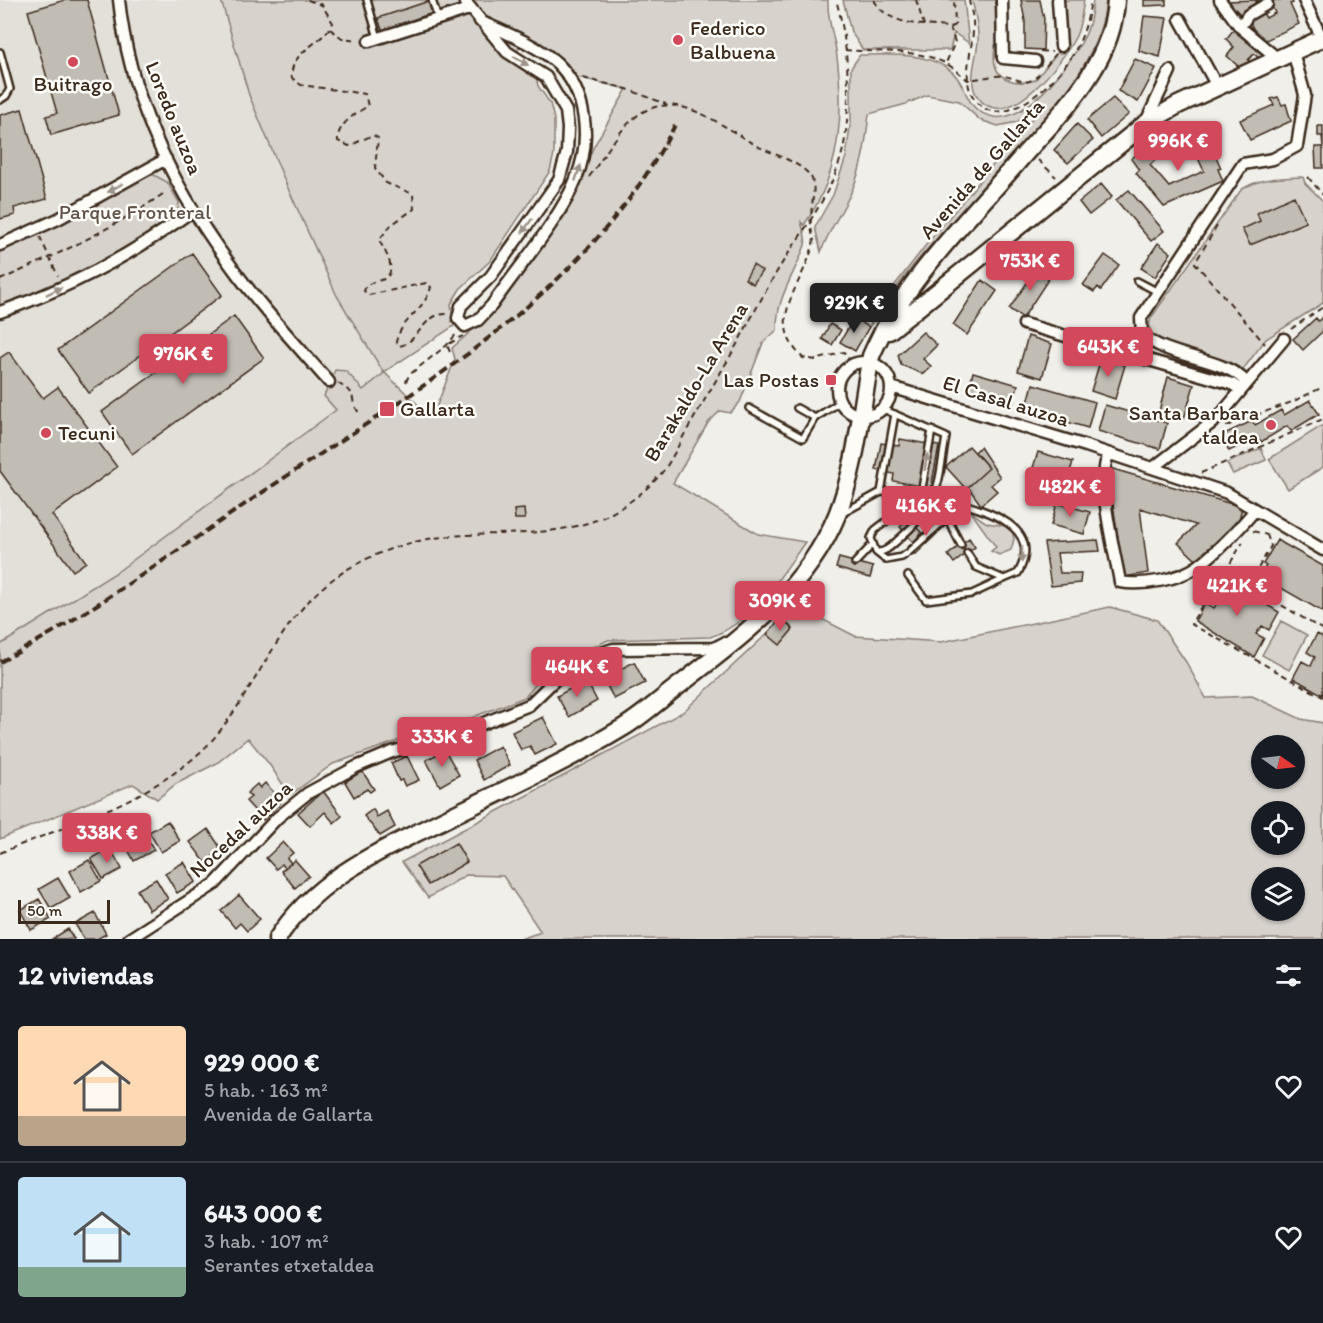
<!DOCTYPE html>
<html lang="es">
<head>
<meta charset="utf-8">
<style>
  body { margin:0; font-family:Itim,sans-serif; background:#20242c; color:#f1f3f6; height:100vh; display:flex; flex-direction:column; font-size:22px; white-space:nowrap }
  * { box-sizing:border-box; margin:0 }
  p { font-size:20px; color:#9ea1a6 }
  .icon { flex:none; width:33px; height:33px; fill:none; stroke:currentColor; stroke-width:2; stroke-linecap:round; stroke-linejoin:round }
  .map { position:relative; height:939px; overflow:hidden }
  .drawer { display:flex; flex-direction:column; background:#171b24; flex:1 }
  .drawer>* { flex:none }
  .needle { width:39px; rotate:104deg }
  .controls { position:absolute; left:1251px; top:735px; display:grid; gap:12px }
  .controls a { display:grid; place-items:center; width:54px; height:54px; border-radius:50%; background:#171b24; box-shadow:0 2px 4px #0004; font-size:30px }
  .scale { position:absolute; left:18px; bottom:15px; width:92px; box-sizing:border-box; padding-left:6px; border:3px solid #3b2a1e; border-top:0; font-size:16px; line-height:21px; white-space:nowrap; color:#3b2a1e; -webkit-text-stroke:4px #fdfcf7; paint-order:stroke }
  .price { position:absolute; translate:-50% -51px; padding:0 14px; border-radius:6px; background:#d1495b; color:#fff; font-size:20px; line-height:39px; filter:drop-shadow(0 2px 3px #0008) }
  .price::after { content:''; position:absolute; left:50%; top:36px; width:18px; height:14px; margin-left:-9px; background:inherit; clip-path:polygon(0 0,100% 0,50% 100%) }
  .price.active { background:#222; color:#fff }
  ul { padding:0; list-style:none }
  li { display:flex; align-items:center; gap:18px; height:150px; padding:0 18px }
  li+li { border-top:2px solid #363941 }
  li span { display:grid; place-items:center; flex:none; width:168px; height:120px; border-radius:6px; color:#555 }
  li>.icon { margin-inline-start:auto }
  span .icon { width:72px; height:72px; fill:#fffc; stroke-width:1 }
  li b { font-size:26px }
  h2 { display:flex; justify-content:space-between; align-items:center; height:72px; padding:0 18px; font-size:26px }
  .map>svg:first-child { display:block }
  .built { fill:#e3e0da }
  .green { fill:#d7d2cc; stroke:#897e75; stroke-width:1.5; fill-rule:evenodd }
  .building { fill:#c1bcb4; stroke:#3b2a1e; stroke-width:1.5 }
  .lines { fill:none; stroke-linecap:round; stroke-linejoin:round }
  .lane-casing { stroke:#3b2a1e; stroke-width:10 }
  .street-casing { stroke:#3b2a1e; stroke-width:15 }
  .secondary-casing { stroke:#3b2a1e; stroke-width:21 }
  .path { stroke:#3b2a1e; stroke-width:2; stroke-dasharray:6 4.5; stroke-linecap:butt }
  .lane { stroke:#fdfcf7; stroke-width:5 }
  .street { stroke:#fdfcf7; stroke-width:10 }
  .secondary { stroke:#fdfcf7; stroke-width:16 }
  .rail { stroke:#3b2a1e; stroke-width:4; stroke-dasharray:9 4.5; stroke-linecap:butt }
  .oneway { fill:#9c938a }
  .poi-dot { fill:#d1495b; stroke:#fdfcf7; stroke-width:2 }
  .labels { text-anchor:middle; stroke-width:5; stroke-linejoin:round; paint-order:stroke }
  .poi-label { font-size:21px; fill:#3b2a1e; stroke:#fdfcf7; text-anchor:start }
  .street-label { font-size:21px; fill:#3b2a1e; stroke:#fdfcf7 }
  .park-label { font-size:21px; fill:#62544a; stroke:#fdfcf7 }
</style>
</head>
<body>
<div class="map">
<svg width="1323" height="939" viewBox="0 0 1323 939">
  <rect width="100%" height="100%" fill="#f1efea"/>
  <filter id="ink" filterUnits="userSpaceOnUse"><feTurbulence type="fractalNoise" baseFrequency=".0167" numOctaves="2"/><feDisplacementMap in="SourceGraphic" scale="12" xChannelSelector="R" yChannelSelector="G"/><feConvolveMatrix kernelMatrix="1 2 1 2 8 2 1 2 1" color-interpolation-filters="sRGB"/></filter>
  <g filter="url(#ink)">
    <path class="built" d="M0,0H221L249,95L287,186L337,296L384,373L363,390L346,371L336,410L117,572L0,645Z"/>
    <path class="green" d="M221,0H828C827,17 833,34 836,50C845,110 841,174 804,225L801,222C803,229 807,239 805,245C795,274 776,297 777,330L763,343L740,402L730,413L720,411L708,423L673,483L758,534L805,542C780,577 753,623 710,637L608,640L550,668L525,697L460,722L417,734L333,764L290,795L269,764L248,738L217,763L176,784L157,799L133,784L0,839V645L117,572L336,410L324,396L335,370L346,371L363,390L384,373L337,296L287,186L249,95ZM520,46C539,55 556,65 569,82L577,77L627,89L594,146L564,214L497,308L452,348L455,359L432,418L384,372L454,326L451,304L460,289L490,261L550,171L554,154V119L550,103L538,86L533,63L516,54Z
      M843,0H964L969,43L954,33L950,50H863L851,32Z
      M972,0H995L998,45H995C995,51 993,59 995,65C999,82 1021,85 1035,80L1062,47L1060,0H1084C1082,12 1081,25 1076,36C1064,60 1006,138 977,96C967,81 977,58 978,41C979,27 975,14 972,0Z
      M1093,0H1106C1101,83 984,185 930,246C907,271 888,299 869,327L877,308L926,245L1045,103L1039,102L1017,122L998,126L980,120L959,101L927,95L906,104L869,114C866,140 863,164 853,188C844,210 829,229 821,252L815,227L833,195L846,157L851,119V68L860,55C889,55 935,51 956,76C970,94 966,111 994,117C1027,123 1076,58 1087,31C1091,21 1092,11 1093,0Z
      M146,175H154L167,182L179,202L178,211L171,224L103,263L0,308V249Z
      M1303,177L1305,183L1323,201V303L1266,339L1241,372L1236,367L1162,345C1152,337 1147,330 1151,318L1241,190C1261,177 1280,178 1303,177Z
      M1323,425V467L1288,489L1269,459Z
      M1261,448L1266,460L1233,474L1227,463Z
      M971,512C977,515 982,521 988,523C1000,527 1012,521 1014,539L1011,550L999,555L991,551L996,547Z
      M1110,607L1157,620L1186,662L1206,698L1252,696L1301,719L1323,723V939H520L541,932L503,876L466,875L428,898L402,862L683,712L767,634L780,644L793,629L781,618L814,615L855,636L941,642ZM1262,746H1294V778H1262ZM1262,812H1294V844H1262ZM1262,878H1294V910H1262Z
      M1281,621L1307,635L1289,670L1262,655Z"/>
    <path class="building" d="M65,0H87L119,115L51,135L46,116L57,113L28,11Z
      M1021,0H1040L1044,19L1043,50L1025,49V21Z
      M1144,0H1166V5L1144,6Z
      M1258,0L1242,16L1236,10L1234,11L1226,1Z
      M1269,0H1291L1293,3L1290,4L1299,24L1260,43L1249,20L1263,13L1266,18L1275,13Z
      M429,1L433,13L382,30L378,18Z
      M1144,16L1167,18L1160,57L1139,51Z
      M1234,29L1263,55L1259,58L1254,54L1248,60L1251,63L1240,68L1227,56L1234,47L1226,39Z
      M1135,59L1156,68L1138,102L1118,91Z
      M1278,97L1282,105L1286,104L1291,121L1250,140L1240,120L1274,105L1271,99Z
      M1113,98L1129,114L1101,138L1087,120Z
      M22,109L47,199L14,208L15,215L0,219V115Z
      M1077,124L1093,140L1068,163L1054,150Z
      M1318,126H1323V168H1316L1315,147H1323L1322,136H1318Z
      M1207,136L1221,168L1218,169L1223,181L1164,207L1136,173L1139,170L1131,159L1156,139L1166,150L1150,165L1169,187L1204,171L1191,143Z
      M1101,184L1112,197L1089,215L1079,202Z
      M1129,190L1164,231L1151,241L1116,200Z
      M1294,196L1306,222L1250,245L1242,229L1260,221L1257,213Z
      M1158,243L1171,253L1155,277L1141,268Z
      M192,253L222,295L89,393L58,350Z
      M1105,255L1119,265L1101,290L1098,287L1094,292L1083,285Z
      M753,265L762,271L753,284L745,279Z
      M1039,265L1051,275L1023,318L1009,309Z
      M982,280L997,291L967,335L953,325Z
      M234,316L264,358L132,454L102,412Z
      M1323,317V331L1303,350L1293,339L1316,318L1318,321Z
      M854,318L869,327L855,351L840,342Z
      M830,324L841,330L832,345L822,339Z
      M923,332L937,345L923,359L931,366L923,374L901,365L898,355Z
      M1028,336L1052,344L1042,378L1018,371Z
      M9,352L43,398L58,387L117,467L52,515L86,562L73,571L0,471V358Z
      M1101,358L1125,365L1115,399L1091,391Z
      M973,372L1018,385L1012,405L968,391Z
      M1168,377L1194,385L1184,419L1159,411Z
      M1033,384L1095,402L1088,428L1026,410Z
      M1310,400L1319,414L1291,431L1287,426L1261,442L1258,437L1229,451L1222,435L1252,421L1255,425L1281,410L1284,415Z
      M1105,405L1167,423L1160,449L1098,431Z
      M900,439L939,446L931,488L893,481L894,474L876,470L881,443L899,446Z
      M969,446L989,468L966,489L946,467Z
      M980,447L1000,477L991,485L997,491L981,505L968,487L989,468L975,452Z
      M1038,452L1073,462L1066,484L1031,474Z
      M1113,469L1242,507L1239,520L1196,560L1178,543L1196,525L1140,508L1148,573L1124,577L1109,478Z
      M1057,503L1090,512L1084,534L1051,525Z
      M524,509L525,519H515L514,510Z
      M908,519L922,533L913,542L900,527Z
      M938,519L945,526L915,555L908,547Z
      M969,538L975,547L954,563L948,555Z
      M1098,540L1100,551L1057,553L1060,573H1081L1080,583L1051,586L1044,543Z
      M1277,540L1323,566V612L1260,576L1266,566L1263,564Z
      M839,558L873,567L870,578L836,568Z
      M1220,577L1279,612L1269,630L1262,626L1256,634L1264,638L1254,657L1195,621L1205,603L1214,608L1218,601L1210,596Z
      M781,618L793,629L780,645L767,634Z
      M1317,634L1323,637V695L1293,678L1302,661L1311,666L1315,657L1307,652Z
      M634,662L645,683L614,699L603,678Z
      M586,680L597,701L569,717L557,696Z
      M543,717L557,744L535,755L530,746L521,750L512,732Z
      M500,746L510,765L484,780L474,760Z
      M445,750L459,775L440,786L426,760Z
      M407,756L419,780L405,786L402,780L399,781L391,763Z
      M362,771L374,789L370,792L367,789L354,797L345,782Z
      M265,783L282,801L263,820L246,801L251,797L247,793L257,784L260,788Z
      M323,791L342,816L334,823L325,812L310,826L298,813Z
      M373,809L377,817L387,811L395,827L380,836L364,816Z
      M168,821L180,841L161,852L149,832Z
      M142,829L154,850L134,861L123,840Z
      M208,829L222,850L205,862L190,842Z
      M283,842L293,853L287,858L291,863L285,868L282,864L276,869L266,858Z
      M456,843L467,862L428,885L416,866Z
      M110,848L122,869L103,879L91,859Z
      M89,860L101,881L81,892L70,871Z
      M295,860L309,876L295,888L281,871Z
      M184,862L196,882L177,893L165,873Z
      M58,878L70,898L51,909L39,889Z
      M156,879L168,899L149,910L137,890Z
      M239,895L260,919L247,931L240,923L235,928L221,911Z
      M39,899L51,919L31,930L20,910Z
      M95,913L106,934L97,939H84L75,924Z
      M68,929L74,939H52Z"/>
    <g class="lines">
      <g class="lane-casing">
        <path id="lane" d="M367,0L378,38
          M432,0L438,19
          M0,52L10,89L6,96L0,100
          M1137,281L1158,292
          M749,408L803,438L815,418L840,402
          M797,408L815,418
          M883,409L946,437C937,488 941,502 899,539C892,545 886,553 876,552L871,538L875,530L905,507V492
          M881,492L895,414
          M921,494L932,430
          M841,514L881,492L936,496
          M961,545L936,496C970,507 1048,520 1018,573L1004,579L976,567L967,553
          M876,552L886,560L902,557L909,552L948,517
          M855,563L872,545
          M908,576L926,600L972,594L1004,579"/>
      </g>
      <g class="street-casing">
        <path id="street" d="M119,0C129,96 172,186 229,263C259,305 295,343 329,382
          M464,0L507,52L546,77L566,111L568,128L567,152L559,180L491,276L461,306L458,318L465,326L478,320L492,305C517,269 561,218 576,179C592,140 587,92 557,63C536,44 505,33 480,21
          M1002,0L1003,58L1035,61
          M1058,0L1061,46
          M1220,0L1240,27L1278,59
          M1304,0L1323,41
          M1180,19L1217,86
          M1240,27L1248,15L1267,4
          M369,41L469,9
          M1145,124L1170,71
          M0,245L58,219L166,159
          M0,312C69,288 134,254 193,210
          M1024,324L1232,384L1241,390
          M837 389a27 27 0 1 1 54 0a27 27 0 1 1-54 0Z
          M1246,382C1224,357 1171,359 1142,335L1141,318L1243,164L1273,159L1297,146L1305,95L1293,52
          M891,387L1086,446L1227,493L1323,550
          M1109,454C1095,478 1115,553 1120,582C1142,586 1179,580 1198,566C1218,551 1239,529 1255,510
          M1153,468L1218,418L1284,339
          M129,939L215,884L277,818L308,793L356,767L392,752L464,731L529,705L561,674L582,660L613,649L714,648L724,643"/>
      </g>
      <g class="secondary-casing">
        <path id="secondary" d="M889,331L1145,124L1178,105L1323,38
          M277,939C317,876 383,850 447,818C507,789 568,761 624,727C645,714 663,697 682,683C743,636 807,588 837,515C857,465 861,409 871,356C903,282 964,224 1016,164C1057,116 1113,67 1116,0"/>
      </g>
      <path class="path" d="M308,0L322,5L333,23C323,44 288,52 292,78L301,85L365,94L368,106C356,113 336,125 338,141L349,146L373,135L378,138L375,168L386,183L413,194L414,209L391,225L379,240C384,250 399,271 384,279C378,281 371,282 366,286L364,291L369,295L426,283L431,287C426,309 401,319 396,342L399,346C419,343 423,312 448,314
        M874,0C887,26 925,25 950,27L955,42L946,63
        M916,0L924,25
        M969,0C970,7 973,15 973,22C975,44 961,75 972,95C997,140 1056,82 1072,56C1083,38 1088,20 1091,0
        M951,27L955,25L954,0
        M330,29L342,38L357,40
        M845,50C878,53 915,48 945,63C953,67 961,75 968,80C979,79 992,75 1003,76C1021,78 1026,90 1042,71
        M1040,51L1052,52
        M1046,66L1056,54
        M583,78L627,89L666,104
        M1038,160L1056,177
        M589,177C603,158 616,134 633,119C672,85 717,123 752,143C769,154 799,160 811,177C819,190 805,217 814,239C808,281 761,318 803,358L816,360L844,352L853,365
        M1308,177L1323,195
        M1217,226L1195,263L1265,344
        M40,237L58,276
        M0,280C57,255 112,229 163,194
        M1291,329L1323,307
        M450,352L447,345L463,336
        M406,382L409,375L447,345L457,333
        M338,383L352,393L354,405L359,413
        M1226,426L1292,402L1323,387
        M1201,473L1323,419
        M1253,531L1267,535
        M1225,572L1243,542
        M1248,586L1271,546L1267,535L1269,531
        M1323,630L1223,570L1191,624L1323,697
        M0,853C72,823 169,795 219,732C259,682 281,618 333,579C365,555 411,539 451,536C502,532 560,538 608,515C629,504 650,488 664,470C672,459 678,446 684,435C699,410 713,385 728,360C749,324 767,285 790,251C814,215 838,182 845,139C851,98 848,39 836,0"/>
      <use href="#lane" class="lane"/>
      <use href="#street" class="street"/>
      <use href="#secondary" class="secondary"/>
      <path class="rail" d="M0,662C92,613 177,550 263,492C416,389 588,296 675,125"/>
    </g>
    <defs><path id="oneway-solid" d="M-6-.8H1V-3.2L6.5 0L1 3.2V.8H-6Z" transform="scale(1.5)"/></defs>
    <g class="oneway">
      <use href="#oneway-solid" transform="translate(521 61) rotate(31)"/>
      <use href="#oneway-solid" transform="translate(578 173) rotate(-71)"/>
      <use href="#oneway-solid" transform="translate(115 188) rotate(150)"/>
      <use href="#oneway-solid" transform="translate(527 226) rotate(125)"/>
      <use href="#oneway-solid" transform="translate(54 291) rotate(-25)"/>
      <use href="#oneway-solid" transform="translate(926 462) rotate(-80)"/>
      <use href="#oneway-solid" transform="translate(1022 554) rotate(90)"/>
    </g>
  </g>
  <g class="poi-dot">
    <circle cx="678" cy="40" r="6"/>
    <circle cx="73" cy="62" r="6"/>
    <rect x="825" y="374" width="12" height="12" rx="3"/>
    <rect x="379" y="401" width="16" height="16" rx="3"/>
    <circle cx="1271" cy="425" r="6"/>
    <circle cx="46" cy="433" r="6"/>
  </g>
  <g class="labels">
    <g class="poi-label">
      <text x="690" y="35">Federico<tspan x="690" dy="24">Balbuena</tspan></text>
      <text x="73" y="91" text-anchor="middle">Buitrago</text>
      <text x="819" y="387" text-anchor="end">Las Postas</text>
      <text x="400" y="416">Gallarta</text>
      <text x="1259" y="420" text-anchor="end">Santa Barbara<tspan x="1259" dy="24">taldea</tspan></text>
      <text x="58" y="440">Tecuni</text>
    </g>
    <g class="street-label">
      <text transform="translate(174 118) rotate(68)" y="7">Loredo auzoa</text>
      <text transform="translate(982 169) rotate(-49)" y="7">Avenida de Gallarta</text>
      <text transform="translate(696 382) rotate(-59)" y="7">Barakaldo-La Arena</text>
      <text transform="translate(1006 401) rotate(17)" y="7">El Casal auzoa</text>
      <text transform="translate(241 829) rotate(-43)" y="7">Nocedal auzoa</text>
    </g>
    <g class="park-label">
      <text x="135" y="219">Parque Fronteral</text>
    </g>
  </g>
</svg>
<div class="controls">
<a><svg class="needle" viewBox="-14 -14 28 28"><path d="M0-13l5 13h-10z" fill="#e53935"/><path d="M0 13l5-13h-10z" fill="#9ea1a6"/></svg></a>
<a><svg class="icon" aria-label="locate" viewBox="0 0 24 24"><circle cx="12" cy="12" r="6"/><path d="M12 2v4M12 18v4M2 12h4M18 12h4"/></svg></a>
<a><svg class="icon" aria-label="layers" viewBox="0 0 24 24"><path d="M12 4l9 5-9 5-9-5zM3 14l9 5 9-5"/></svg></a>
</div>
<div class="scale">50 m</div>
<b class="price" style="left:1178px;top:172px">996K €</b>
<b class="price" style="left:1030px;top:292px">753K €</b>
<b class="price active" style="left:854px;top:334px">929K €</b>
<b class="price" style="left:1108px;top:378px">643K €</b>
<b class="price" style="left:183px;top:385px">976K €</b>
<b class="price" style="left:1070px;top:518px">482K €</b>
<b class="price" style="left:926px;top:537px">416K €</b>
<b class="price" style="left:1237px;top:617px">421K €</b>
<b class="price" style="left:780px;top:632px">309K €</b>
<b class="price" style="left:577px;top:698px">464K €</b>
<b class="price" style="left:442px;top:768px">333K €</b>
<b class="price" style="left:107px;top:864px">338K €</b>
</div>
<section class="drawer">
<h2>12 viviendas<svg class="icon" aria-label="filters" viewBox="0 0 24 24"><path d="M4 7h16M4 17h16"/><circle cx="9" cy="7" r="2"/><circle cx="15" cy="17" r="2"/></svg></h2>
<ul>
<li><span style="background:linear-gradient(#ffd9b3 75%,#b9a48a 0)"><svg class="icon" aria-label="home" viewBox="0 0 24 24"><path d="M3 11l9-7 9 7M6 9v11h12V9"/></svg></span><div><b>929 000 €</b><p>5 hab. · 163 m²</p><p>Avenida de Gallarta</p></div><svg class="icon" aria-label="heart" viewBox="0 0 24 24"><path d="M12 20l-8-8c-3-5 5-10 8-4 3-6 11-1 8 4z"/></svg></li>
<li><span style="background:linear-gradient(#bfe0f5 75%,#7fa58c 0)"><svg class="icon" aria-label="home" viewBox="0 0 24 24"><path d="M3 11l9-7 9 7M6 9v11h12V9"/></svg></span><div><b>643 000 €</b><p>3 hab. · 107 m²</p><p>Serantes etxetaldea</p></div><svg class="icon" aria-label="heart" viewBox="0 0 24 24"><path d="M12 20l-8-8c-3-5 5-10 8-4 3-6 11-1 8 4z"/></svg></li>
</ul>
</section>
</body>
</html>
